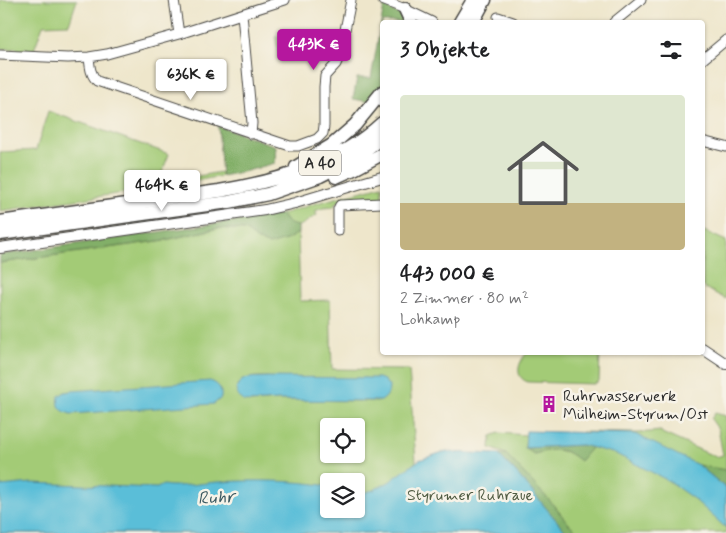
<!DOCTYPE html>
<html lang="de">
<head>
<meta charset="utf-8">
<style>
  body { margin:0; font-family:Mynerve,sans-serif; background:#f2f2f2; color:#202124; height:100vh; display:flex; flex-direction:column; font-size:19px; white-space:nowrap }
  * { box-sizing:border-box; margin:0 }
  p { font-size:16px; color:#757577 }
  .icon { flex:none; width:28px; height:28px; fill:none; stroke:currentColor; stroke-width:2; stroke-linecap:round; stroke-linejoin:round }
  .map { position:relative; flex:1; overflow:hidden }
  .side { position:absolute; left:380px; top:20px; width:325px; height:335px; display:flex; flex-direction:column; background:#fff; border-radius:5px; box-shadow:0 1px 4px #0004 }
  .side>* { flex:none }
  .tools { position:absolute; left:320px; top:418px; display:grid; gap:10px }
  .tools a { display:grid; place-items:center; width:45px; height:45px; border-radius:5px; background:#fff; box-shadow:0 1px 4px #0004; font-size:25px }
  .price { position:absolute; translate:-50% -42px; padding:0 11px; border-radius:5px; background:#fff; color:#222; font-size:16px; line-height:32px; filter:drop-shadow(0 1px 2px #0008) }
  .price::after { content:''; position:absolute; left:50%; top:30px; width:15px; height:11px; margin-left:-8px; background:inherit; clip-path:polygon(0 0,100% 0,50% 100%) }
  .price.on { background:#b5179e; color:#fff }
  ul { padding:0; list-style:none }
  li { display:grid; align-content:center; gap:10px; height:265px; padding:0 20px }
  li span { display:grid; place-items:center; height:155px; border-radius:5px; color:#555 }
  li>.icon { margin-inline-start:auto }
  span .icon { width:90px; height:90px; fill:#fffc; stroke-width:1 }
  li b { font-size:21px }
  h2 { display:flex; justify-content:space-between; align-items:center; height:60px; padding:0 20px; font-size:21px }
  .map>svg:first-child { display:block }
  .green { fill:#a3cb76; stroke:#677b50; fill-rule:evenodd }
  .forest { fill:#82af67; stroke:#566d49 }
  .water { fill:#5abed8; stroke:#427482 }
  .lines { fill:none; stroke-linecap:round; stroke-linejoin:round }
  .minor-casing { stroke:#484743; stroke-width:11 }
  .major-casing { stroke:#484743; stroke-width:12 }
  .highway-casing { stroke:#484743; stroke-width:15 }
  .minor { stroke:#fff; stroke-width:9 }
  .major { stroke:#fff; stroke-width:10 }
  .highway { stroke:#fff; stroke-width:12 }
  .labels { text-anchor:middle; stroke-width:5; stroke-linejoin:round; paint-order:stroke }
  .shield { fill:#f7f3e8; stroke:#686764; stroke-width:1 }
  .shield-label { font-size:15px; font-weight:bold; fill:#2b2b2b }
  .poi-label { font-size:16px; fill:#2b2b2b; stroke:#f7f3e8; text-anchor:start }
  .park-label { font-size:16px; fill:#4f5b42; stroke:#f7f3e8 }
  .water-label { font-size:18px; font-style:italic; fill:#39575f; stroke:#f7f3e8 }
</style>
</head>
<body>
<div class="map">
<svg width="726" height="533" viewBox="0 0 726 533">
  <rect width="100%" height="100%" fill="#f7f3e8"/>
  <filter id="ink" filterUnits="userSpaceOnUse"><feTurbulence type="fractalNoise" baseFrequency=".02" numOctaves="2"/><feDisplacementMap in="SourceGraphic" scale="10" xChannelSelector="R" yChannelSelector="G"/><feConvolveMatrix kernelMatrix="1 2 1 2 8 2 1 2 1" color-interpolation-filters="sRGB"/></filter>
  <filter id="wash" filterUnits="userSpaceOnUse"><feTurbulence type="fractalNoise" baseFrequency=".0096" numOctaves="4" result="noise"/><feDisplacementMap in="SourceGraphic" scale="20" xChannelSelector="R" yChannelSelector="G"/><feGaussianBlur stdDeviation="1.12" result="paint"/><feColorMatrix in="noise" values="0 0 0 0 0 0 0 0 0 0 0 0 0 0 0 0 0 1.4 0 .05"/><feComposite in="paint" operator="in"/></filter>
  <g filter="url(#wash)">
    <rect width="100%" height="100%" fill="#eee6cb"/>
    <path class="green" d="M0,0H77L69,24L43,25L34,50H27V48H24V50H17L16,48H14L13,49H0Z
      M292,36L291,60H280L275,37Z
      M48,111L169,154L158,183L221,172L222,176L157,188L0,211V152L36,150Z
      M382,186V199L339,201L335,204L334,207L323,208L315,211L317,215C311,218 304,225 298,226C290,228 284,220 282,214L317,203Z
      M219,228L245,230L258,240H286L298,233L300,301L330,300L332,369L409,370L416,462L399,475L447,454L508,457L506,454L490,448L491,436L499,433L526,435L525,448L534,454L553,449L571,453L581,460L582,432L638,433L661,431L662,433L716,457L723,455L718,429L711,419L715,413L726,416V533H0V263L165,240ZM267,377L381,401L278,400L249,402L237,385C244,376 257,377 267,377ZM329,426H356V454H329ZM329,481H356V509H329Z
      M702,230L726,241V299L703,287Z
      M527,353H600L599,381L594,384L528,382C513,377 519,361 527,353Z"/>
    <path class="forest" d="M384,6L404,17L406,22H382V85L372,102L353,99L357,78H371Z
      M218,126L276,146L275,163L247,171L222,176Z
      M282,214C285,222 290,225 298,226V233L286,240L269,245L258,240L245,230L219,228L165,240L0,263V255Z
      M582,445L592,447L580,461C562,446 555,449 534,454L525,448Z
      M498,454H506L550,501L569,524L579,533H567L519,476Z
      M698,465L726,470V488Z"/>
    <path class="water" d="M267,377L379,378L384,380L389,386C389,394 387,397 381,401L278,400L249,402L243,401L238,397L236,389C240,375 255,378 267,377Z
      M210,381C219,384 222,389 221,398L214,404L71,414C61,411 57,408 59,396L65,392L71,391Z
      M526,431L635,434L698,465L726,488V528L695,500L667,480L616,454L582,445L525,448Z
      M443,452L498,454L519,476L567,533H0V486L32,483L157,488L163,485C178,488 201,483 217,482C255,480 292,480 329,486V509H356V493L359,494L373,490L389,482L419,460Z"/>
  </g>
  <g filter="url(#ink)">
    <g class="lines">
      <g class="minor-casing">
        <path id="minor" d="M174,0L179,34
          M382,0L405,9L432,22
          M242,14L252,123L251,134
          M498,17L513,22
          M614,22L641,0
          M0,55L68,58L89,57L107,54L179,34L285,0
          M89,57C90,66 90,74 97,81L278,142L290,146H298L317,139L323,133L324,126V87L325,76L336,64L340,55L351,0
          M702,60L726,40
          M702,141L726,147
          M338,231V209L340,205L382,203"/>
      </g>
      <g class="major-casing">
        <path id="major" d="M0,248L265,210L295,203L355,185L382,177
          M702,348L726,364"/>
      </g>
      <g class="highway-casing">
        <path id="highway" d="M405,9L411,22
          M460,22L473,0
          M473,22L485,0
          M296,167L332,145L355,125L382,92
          M336,177L356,168L382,154
          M0,222L219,191C278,181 337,165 382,123
          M0,234L229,202L268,194L320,176L350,161L382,138"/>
      </g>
      <use href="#minor" class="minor"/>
      <use href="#major" class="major"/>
      <use href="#highway" class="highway"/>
    </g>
  </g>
  <defs>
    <g id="building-bare" transform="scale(1.35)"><path d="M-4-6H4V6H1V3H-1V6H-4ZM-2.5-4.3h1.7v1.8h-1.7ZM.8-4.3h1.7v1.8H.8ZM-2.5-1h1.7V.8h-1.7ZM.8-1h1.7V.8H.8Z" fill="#b5179e" stroke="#f7f3e8" stroke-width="2.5" paint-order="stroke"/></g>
  </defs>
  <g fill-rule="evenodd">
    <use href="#building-bare" x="549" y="404"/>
  </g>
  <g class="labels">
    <rect class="shield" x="299" y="150.5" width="42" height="25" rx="4"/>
    <g class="shield-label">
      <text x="320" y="168">A 40</text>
    </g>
    <g class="poi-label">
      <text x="563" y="401">Ruhrwasserwerk<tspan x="563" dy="18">Mülheim-Styrum/Ost</tspan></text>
    </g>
    <g class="park-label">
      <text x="470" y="500">Styrumer Ruhraue</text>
    </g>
    <g class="water-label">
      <text transform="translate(216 497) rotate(-3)" y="6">Ruhr</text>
    </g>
  </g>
</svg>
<div class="tools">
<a><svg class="icon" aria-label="locate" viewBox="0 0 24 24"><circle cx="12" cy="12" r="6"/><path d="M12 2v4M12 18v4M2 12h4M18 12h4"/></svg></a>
<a><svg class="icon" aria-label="layers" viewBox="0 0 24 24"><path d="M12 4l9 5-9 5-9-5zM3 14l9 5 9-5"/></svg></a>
</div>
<b class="price on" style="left:314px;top:71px">443K €</b>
<b class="price" style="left:191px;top:101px">636K €</b>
<b class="price" style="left:162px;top:212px">464K €</b>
<section class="side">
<h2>3 Objekte<svg class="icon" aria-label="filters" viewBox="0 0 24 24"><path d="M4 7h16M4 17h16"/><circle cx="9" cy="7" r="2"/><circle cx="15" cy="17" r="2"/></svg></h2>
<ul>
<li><span style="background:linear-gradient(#dfe7d0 70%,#c2b280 0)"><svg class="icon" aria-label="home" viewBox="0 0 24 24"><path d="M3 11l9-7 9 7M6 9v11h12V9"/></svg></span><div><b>443 000 €</b><p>2 Zimmer · 80 m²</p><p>Lohkamp</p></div></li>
</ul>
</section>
</div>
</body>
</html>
